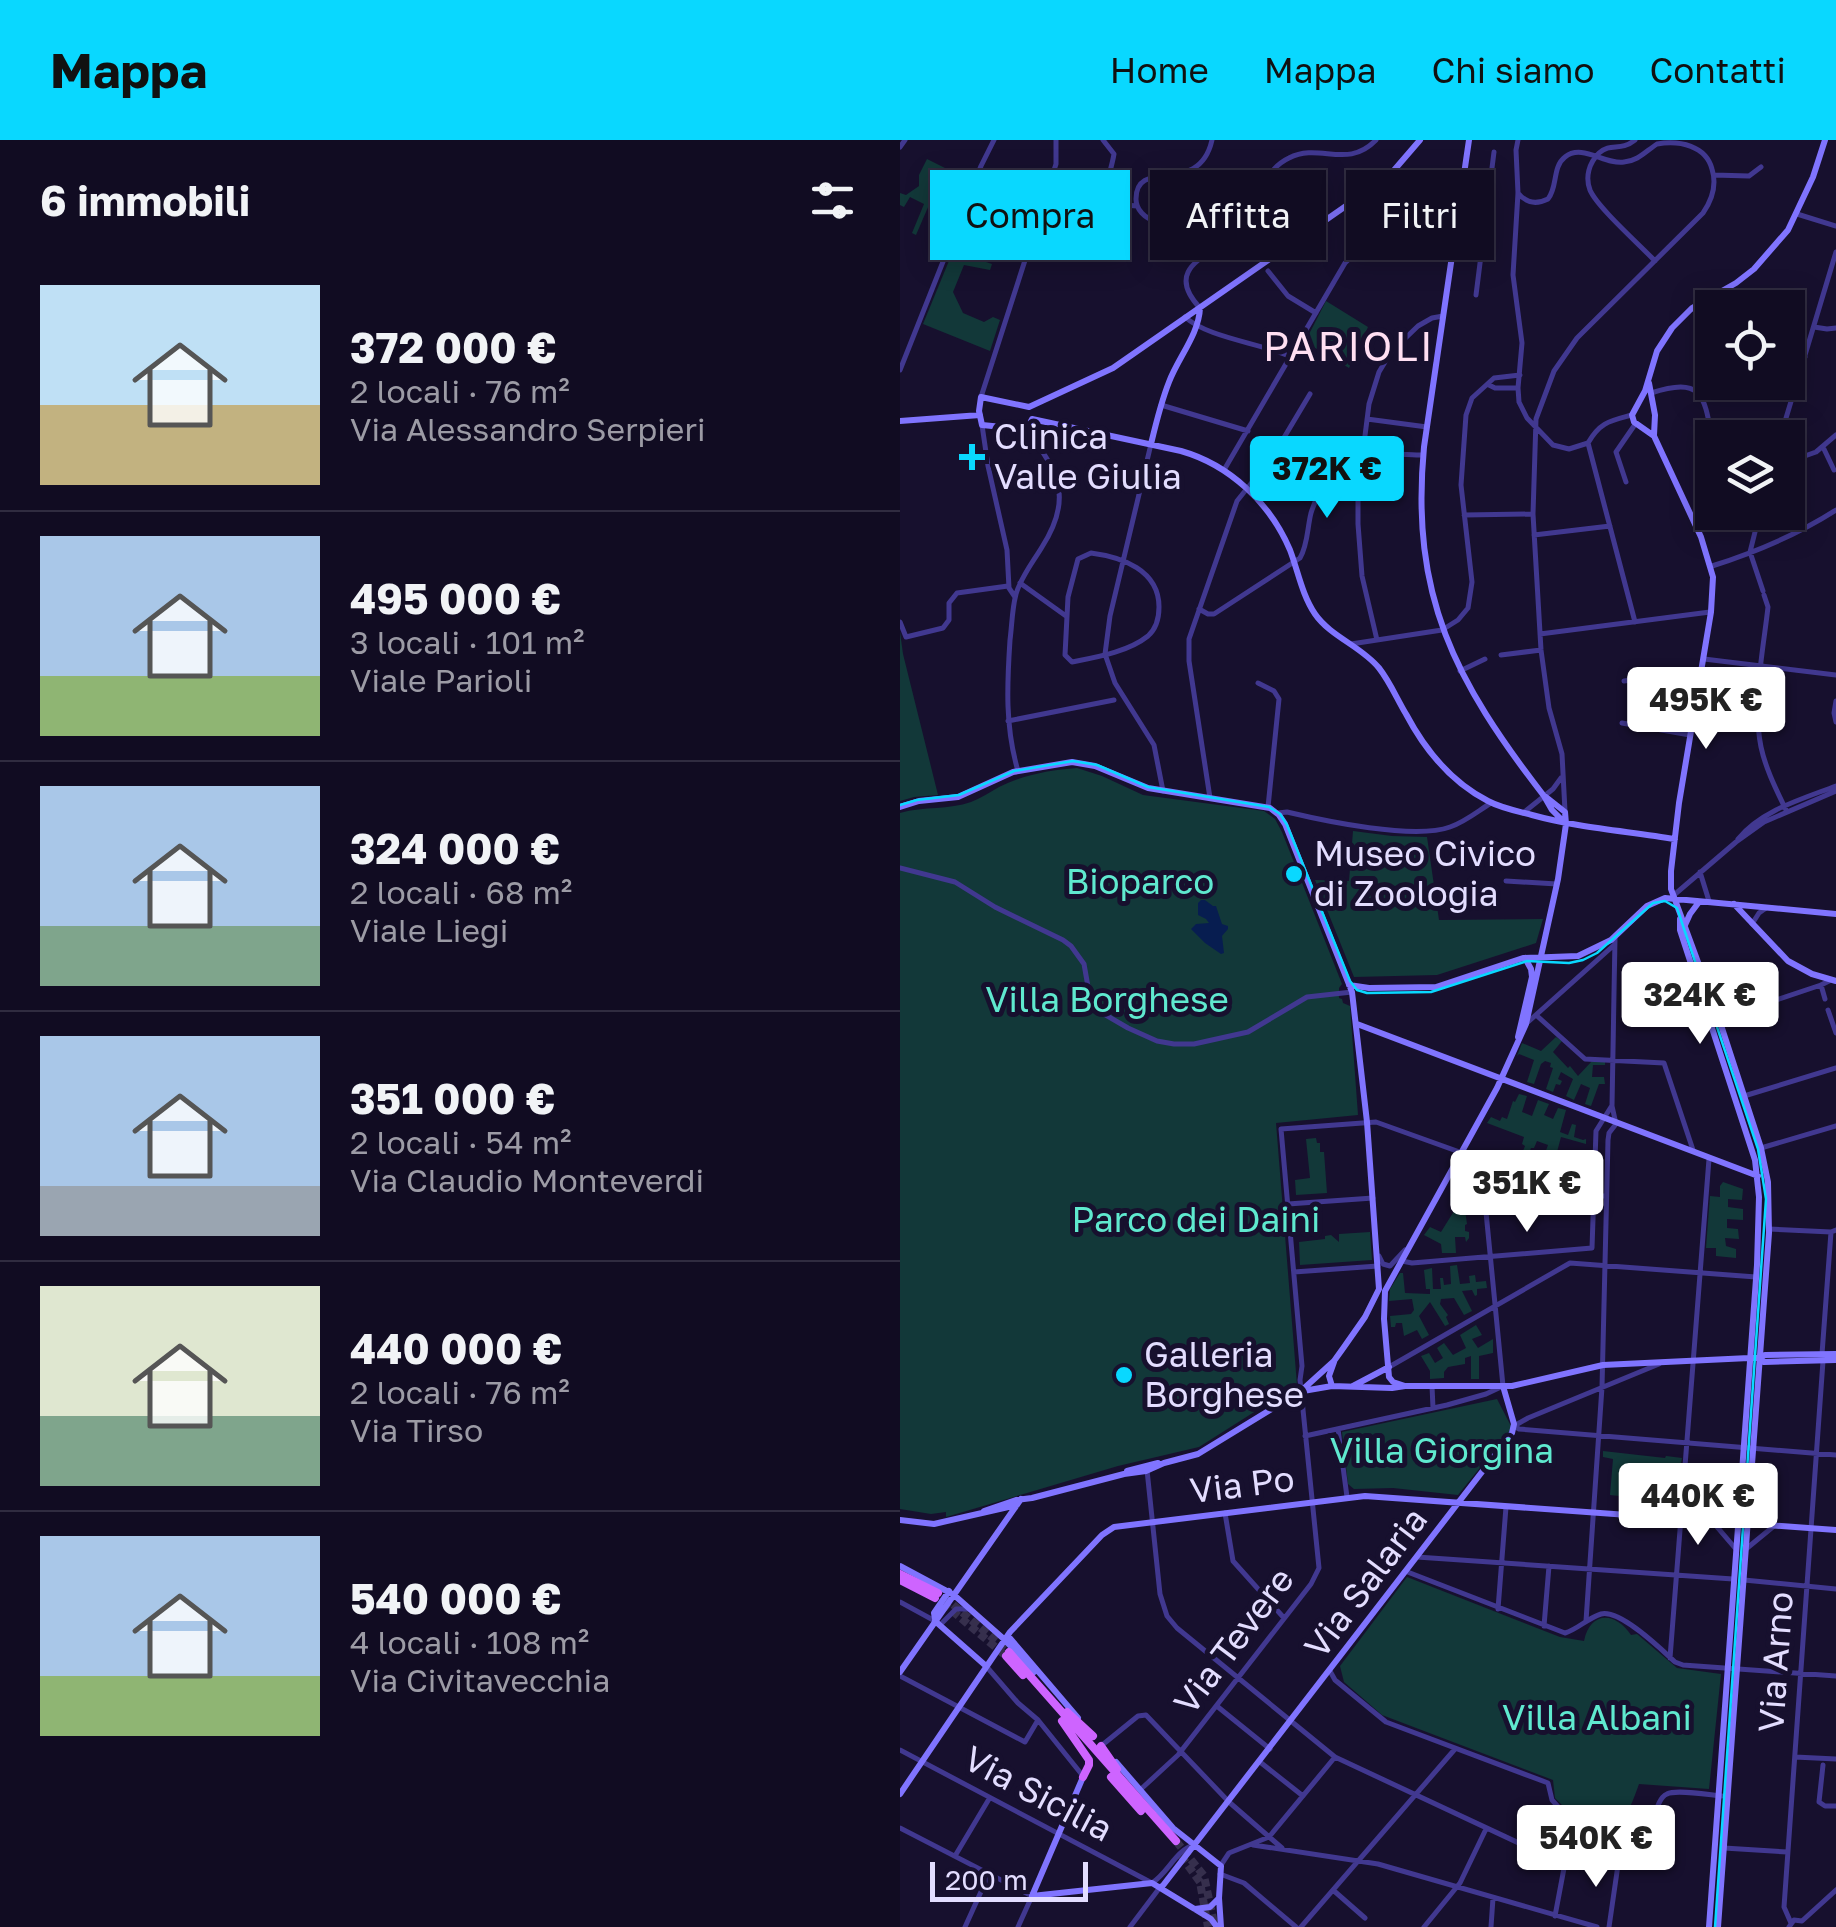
<!DOCTYPE html>
<html lang="it">
<head>
<meta charset="utf-8">
<style>
  body { margin:0; font-family:"Golos Text",sans-serif; background:#1e1a2f; color:#f1f3f6; height:100vh; display:flex; flex-direction:column; font-size:38px; white-space:nowrap }
  * { box-sizing:border-box; margin:0 }
  p { font-size:32px; color:#9c9ba5 }
  .icon { flex:none; width:55px; height:55px; fill:none; stroke:currentColor; stroke-width:2; stroke-linecap:round; stroke-linejoin:round }
  .map { position:relative; flex:1; overflow:hidden }
  .side { display:flex; flex-direction:column; background:#110c22; width:900px }
  .side>* { flex:none }
  .banner { position:absolute; left:30px; top:30px; width:755px; height:90px; display:flex; gap:20px }
  .tools { position:absolute; left:795px; top:150px; display:grid; gap:20px }
  .tools a { display:grid; place-items:center; width:110px; height:110px; border-radius:0px; background:#110c22; box-shadow:0 5px 25px #0003,0 0 0 2px #302c40; font-size:50px }
  .scale { position:absolute; left:30px; bottom:25px; width:158px; box-sizing:border-box; padding-left:10px; border:5px solid #e3ddff; border-top:0; font-size:28px; line-height:35px; white-space:nowrap; color:#e3ddff; -webkit-text-stroke:8px #17102e; paint-order:stroke }
  .price { position:absolute; translate:-50% -85px; padding:0 22px; border-radius:10px; background:#fff; color:#222; font-size:32px; line-height:65px; filter:drop-shadow(0 2px 5px #0008) }
  .price::after { content:''; position:absolute; left:50%; top:60px; width:30px; height:22px; margin-left:-15px; background:inherit; clip-path:polygon(0 0,100% 0,50% 100%) }
  .price.current { background:#09d8ff; color:#111 }
  ul { padding:0; list-style:none }
  li { display:flex; align-items:center; gap:30px; height:250px; padding:0 40px }
  li+li { border-top:2px solid #302c40 }
  li span { display:grid; place-items:center; flex:none; width:280px; height:200px; border-radius:0px; color:#555 }
  li>.icon { margin-inline-start:auto }
  span .icon { width:120px; height:120px; fill:#fffc; stroke-width:1 }
  li b { font-size:42px }
  h2 { display:flex; justify-content:space-between; align-items:center; height:120px; padding:0 40px; font-size:42px }
  .tag { padding:0 35px; border-radius:0px; background:#110c22; box-shadow:0 5px 25px #0003,0 0 0 2px #302c40; font-size:35px; line-height:90px }
  .tag.current { background:#09d8ff; color:#111 }
  header { display:flex; align-items:center; gap:60px; box-sizing:border-box; height:140px; padding:0 50px; background:#09d8ff; color:#111 }
  header strong { font-size:48px }
  nav { display:flex; gap:55px; margin-inline-start:auto; font-size:35px }
  main { display:flex; flex:1; min-height:0 }
  .map>svg:first-child { display:block }
  .green { fill:#123839 }
  .water { fill:#071d50 }
  .lines { fill:none; stroke-linecap:round; stroke-linejoin:round }
  .primary-tunnel { stroke:#362f4d; stroke-width:8; stroke-dasharray:8 4; stroke-linecap:butt }
  .street { stroke:#413890; stroke-width:5 }
  .secondary { stroke:#8074ff; stroke-width:6 }
  .primary { stroke:#ce64ff; stroke-width:8 }
  .tram { stroke:#09d8ff; stroke-width:2.5 }
  .poi-dot { fill:#09d8ff; stroke:#17102e; stroke-width:4 }
  .labels { text-anchor:middle; stroke-width:10; stroke-linejoin:round; paint-order:stroke }
  .poi-label { font-size:35px; fill:#e3ddff; stroke:#17102e; text-anchor:start }
  .park-label { font-size:35px; fill:#5fe9cf; stroke:#17102e }
  .street-label { font-size:35px; fill:#e3ddff; stroke:#17102e }
  .quarter-label { font-size:40px; letter-spacing:2.5px; fill:#ffdff2; stroke:#17102e }
</style>
</head>
<body>
<header>
<strong>Mappa</strong>
<nav><a>Home</a><a>Mappa</a><a>Chi siamo</a><a>Contatti</a></nav>
</header>
<main>
<section class="side">
<h2>6 immobili<svg class="icon" aria-label="filters" viewBox="0 0 24 24"><path d="M4 7h16M4 17h16"/><circle cx="9" cy="7" r="2"/><circle cx="15" cy="17" r="2"/></svg></h2>
<ul>
<li><span style="background:linear-gradient(#bfe0f5 60%,#c2b280 0)"><svg class="icon" aria-label="home" viewBox="0 0 24 24"><path d="M3 11l9-7 9 7M6 9v11h12V9"/></svg></span><div><b>372 000 €</b><p>2 locali · 76 m²</p><p>Via Alessandro Serpieri</p></div></li>
<li><span style="background:linear-gradient(#a9c7e8 70%,#8fb573 0)"><svg class="icon" aria-label="home" viewBox="0 0 24 24"><path d="M3 11l9-7 9 7M6 9v11h12V9"/></svg></span><div><b>495 000 €</b><p>3 locali · 101 m²</p><p>Viale Parioli</p></div></li>
<li><span style="background:linear-gradient(#a9c7e8 70%,#7fa58c 0)"><svg class="icon" aria-label="home" viewBox="0 0 24 24"><path d="M3 11l9-7 9 7M6 9v11h12V9"/></svg></span><div><b>324 000 €</b><p>2 locali · 68 m²</p><p>Viale Liegi</p></div></li>
<li><span style="background:linear-gradient(#a9c7e8 75%,#9aa5b1 0)"><svg class="icon" aria-label="home" viewBox="0 0 24 24"><path d="M3 11l9-7 9 7M6 9v11h12V9"/></svg></span><div><b>351 000 €</b><p>2 locali · 54 m²</p><p>Via Claudio Monteverdi</p></div></li>
<li><span style="background:linear-gradient(#dfe7d0 65%,#7fa58c 0)"><svg class="icon" aria-label="home" viewBox="0 0 24 24"><path d="M3 11l9-7 9 7M6 9v11h12V9"/></svg></span><div><b>440 000 €</b><p>2 locali · 76 m²</p><p>Via Tirso</p></div></li>
<li><span style="background:linear-gradient(#a9c7e8 70%,#8fb573 0)"><svg class="icon" aria-label="home" viewBox="0 0 24 24"><path d="M3 11l9-7 9 7M6 9v11h12V9"/></svg></span><div><b>540 000 €</b><p>4 locali · 108 m²</p><p>Via Civitavecchia</p></div></li>
</ul>
</section>
<div class="map">
<svg width="936" height="1787" viewBox="0 0 936 1787">
  <rect width="100%" height="100%" fill="#17102e"/>
  <path class="green" d="M27,19L45,28L16,95L12,93L24,64L10,57L4,67L0,65V53L6,55L19,46V35Z
    M53,111L92,124L90,130L64,125L53,152L63,173L84,182L93,177L100,180L90,211L23,184Z
    M426,161L468,187L449,228L405,202Z
    M0,492L3,514L38,655L14,657L0,661Z
    M177,628L202,636L243,655L364,671L375,679L382,692L442,844L439,848V858L442,859L443,863L450,866L458,975L376,983L397,1245L299,1307L218,1326L46,1377V1372L31,1374L0,1369V673C24,666 49,670 71,662C81,658 90,652 99,647C123,635 150,630 177,628Z
    M453,691L492,696L527,697L539,780L643,779L636,803L537,835L454,837L415,740L449,741Z
    M656,897L662,901L653,912L668,928L670,926L678,936L692,921L705,922V925H693L692,937H704L705,944H699L691,966L685,964L690,948L681,944L674,960L666,956L673,939L661,932L658,939L662,941L660,945L656,944L653,952L646,949L653,928L650,927L651,923L645,921L641,924L634,944L627,942L634,920L619,914L617,916L622,903L641,911Z
    M619,954L627,956L622,972L632,976L638,960L649,964L644,975L653,979L658,968L666,970L660,992L668,995L672,984L676,985L674,997L683,1000L686,999V1004L661,997L657,1012L686,1021L684,1028L675,1026L674,1035L658,1030L661,1022L652,1020L645,1037L637,1035L648,1005L637,1001L634,1008H631L623,1030L616,1028L625,1006L622,1004L624,997L587,983L591,977L600,981L602,977L607,979L613,961L615,962Z
    M416,998L417,1003H420V1012H424L427,1053L396,1055L395,1040L410,1038L406,999Z
    M823,1042L843,1049L842,1060L828,1059V1067L843,1069V1080L827,1079V1088L838,1089L839,1099L825,1098L826,1106L836,1109V1118L816,1116V1108H806L810,1056L820,1057V1046Z
    M556,1047L563,1056L567,1084L565,1085V1091L569,1092V1098L566,1102L565,1097H555L556,1113H542L541,1104L524,1095L530,1087L541,1092L559,1063L550,1055Z
    M470,1092L472,1120L400,1125L399,1102L425,1099V1096L431,1095L439,1102V1094Z
    M557,1125L560,1144L570,1143L569,1136L575,1135L576,1142L586,1141L587,1148L577,1149V1155L575,1156L572,1150L562,1151L572,1171L564,1175L554,1158L541,1159L540,1164L548,1175L546,1177L549,1184L545,1186L530,1162L519,1176L529,1195L522,1199L517,1190L504,1196L502,1183H496L495,1187H491L490,1176L511,1174L514,1170L512,1159L489,1161L490,1149L500,1133H503L505,1153L530,1154V1149H526L524,1130L532,1128L533,1149H541L540,1138H543L544,1145L551,1144L550,1126Z
    M576,1185L582,1195L572,1199L578,1208L593,1199V1213L579,1216V1239H571V1216L565,1218V1224L548,1227L544,1232V1238L530,1239V1231L521,1216L529,1213L535,1223L543,1218L537,1208L544,1203L553,1215L566,1208L560,1195Z
    M597,1259L612,1288L558,1355L493,1348L454,1349L448,1344L442,1292Z
    M703,1311L765,1318L766,1316L782,1318L781,1323H770L768,1360L760,1359V1338L721,1334L719,1356L710,1355L713,1319L703,1317Z
    M507,1437L660,1497L684,1501C690,1471 715,1471 731,1495L737,1494L777,1528L821,1534L809,1649L739,1644C722,1692 714,1699 664,1689L667,1670L655,1658L653,1640L482,1575L444,1542L440,1526Z"/>
  <path class="water" d="M301,760H305L313,766H316L322,784L328,786V789L322,796L324,813L321,814L305,803L291,789L296,784L309,783L306,779L298,775V763Z"/>
  <g class="lines">
    <path class="primary-tunnel" d="M44,1457L109,1512
      M43,1463L106,1516
      M276,1701L304,1736L314,1783
      M281,1716L300,1742L308,1787"/>
    <path class="street" d="M203,0L214,14C209,44 192,63 237,66
      M312,0C299,58 236,16 236,59C236,70 245,78 255,81C288,92 331,85 353,56C365,42 372,26 389,18C420,2 447,30 476,0
      M618,0L616,10L618,53L613,135L622,203L618,248L619,262L627,278L653,305L669,309L688,303C700,282 710,281 732,275
      M735,0C720,12 711,2 699,13C689,23 685,37 690,50C697,67 740,105 755,121
      M0,7L5,0
      M814,35L849,36L861,27
      M489,36C520,66 546,69 587,77
      M618,53C626,63 636,65 648,59C658,47 652,27 665,17C682,3 705,25 724,22C738,21 746,11 757,4C780,0 806,6 812,29C817,45 812,60 803,73L677,198L654,231L636,279L633,374L641,510L649,568L662,614L665,671
      M897,74L936,86
      M368,131L388,156L416,173
      M576,155L594,12
      M300,168C262,127 311,116 332,96C338,89 338,81 338,73
      M793,169L812,178
      M285,177C308,198 361,203 391,217
      M914,187L927,189L936,188
      M888,210L905,217
      M0,230L81,26L94,0
      M589,245L595,248H618
      M751,253C802,237 804,254 812,298
      M81,257L156,24V0
      M261,265L348,291
      M467,279L527,287
      M82,285L88,326L107,410L109,448L115,457
      M880,298L936,112
      M688,303L735,482
      M251,304L210,476L205,514L215,543L254,605L263,651
      M923,307L934,330
      M888,322L916,312L936,295
      M324,330L445,123L515,58
      M726,342L716,312L736,283
      M860,372L850,412L863,451
      M564,375L633,374
      M634,395L710,386
      M191,413C222,417 259,430 259,467C259,478 257,488 248,496C228,512 197,517 172,522L165,515L168,457L178,419Z
      M812,426C856,412 897,395 936,370
      M120,443L166,476
      M864,455L868,467C863,512 852,562 861,607C866,630 877,651 887,672
      M299,469L308,474H314L400,418C408,404 407,389 411,373C417,354 433,325 453,318C470,311 504,315 523,315
      M0,482L6,497L43,488L49,480V463L57,453L108,446
      M640,494L810,472
      M477,500L462,436L458,384V351L469,264L479,232L491,212L518,186L532,178L543,176
      M451,504L542,490L558,480L568,468L572,442L561,345L566,275L572,258L594,238L620,235
      M601,515L641,510
      M804,519L936,535
      M560,531L585,519
      M724,541L802,531
      M358,543L374,551L379,559L368,667
      M936,561L934,573L936,582
      M108,581L214,560
      M722,583L790,595
      M118,631C105,587 107,545 110,500C112,485 112,469 116,454C121,437 133,422 142,407C174,357 158,331 126,289
      M310,658L289,521V499L337,361L373,316L410,254
      M378,673L387,672C425,681 514,700 550,687C565,682 578,671 591,663
      M623,673L653,649L661,638
      M838,699C862,670 902,659 936,646
      M0,728L55,742L95,767L163,800L171,806L184,824L190,858L204,874L228,888L257,901L274,904H294L348,892L407,857L452,852
      M800,732L809,761
      M606,741L657,744
      M774,755L836,702L864,682L936,651
      M852,784L859,773L866,768
      M921,845L925,859
      M928,870L936,893
      M636,875L685,919L764,923L793,1010
      M819,879L921,845L929,841
      M628,882L713,806
      M844,956L936,928
      M861,1008L936,986
      M388,1064L473,1058
      M869,1089L931,1092L936,1090
      M479,1116L483,1124L490,1126L505,1110
      M502,1121L512,1123L692,1108L696,991L711,967
      M394,1132L478,1126
      M922,1214L931,1092
      M489,1227L670,1123L856,1137
      M532,1246L533,1268
      M614,1286L619,1289L936,1315
      M614,1286L628,1278L759,1224
      M438,1289L447,1357
      M405,1296L547,1265L586,1254L603,1246L581,1021
      M247,1330L260,1454L267,1476L277,1488L435,1617L653,1719C692,1732 735,1723 753,1682C756,1673 758,1658 767,1654C776,1649 810,1655 822,1656
      M325,1373L333,1421L384,1478
      M835,1408L812,1381L840,1357
      M846,1409L874,1386L849,1360
      M517,1417L833,1439
      M505,1431L665,1493C678,1489 688,1478 701,1474C720,1469 761,1509 775,1522L783,1525L936,1536
      M844,1440L936,1449
      M0,1462L35,1481
      M598,1469L606,1367
      M686,1481L702,1247L708,1000L709,993L716,984L712,966L715,798
      M41,1484L56,1469H70
      M644,1486L649,1426
      M770,1518L809,1019
      M86,1526L118,1563L138,1580L183,1636
      M430,1531L435,1540L486,1582L648,1643L652,1660L661,1670L664,1678
      M0,1536L125,1602L138,1580
      M318,1567L370,1609
      M201,1606L238,1576L246,1575L329,1662L382,1708
      M0,1610L252,1743C268,1733 276,1710 294,1705
      M895,1617L936,1619
      M360,1622L403,1656
      M923,1625L919,1662L925,1666H936
      M240,1650L278,1615L411,1444L419,1428L400,1240L402,1226L381,989L476,982L679,1055L706,1056
      M0,1688L132,1756L118,1787
      M353,1705L478,1724L697,1787
      M824,1708L887,1712
      M55,1716L89,1659
      M321,1725L329,1713L369,1697L435,1617
      M320,1734L344,1743L396,1787
      M433,1750L465,1778
      M655,1776L671,1691
      M891,1783L884,1767L923,1221
      M65,1787L89,1734
      M230,1787L261,1746
      M401,1787L555,1609
      M524,1787L560,1743L586,1689
      M591,1787L593,1758
      M709,1787L719,1718
      M889,1787L894,1780L902,1781L936,1750"/>
    <path class="secondary" d="M520,0L489,36L213,228L129,267L81,257L79,271L82,285L123,289L128,287L132,279L281,311C330,325 370,363 390,410C398,431 402,455 415,474C431,497 461,506 479,528C490,542 497,559 506,574C525,610 551,642 588,661C601,668 617,671 632,675C679,688 727,691 775,699
      M569,0L524,307C510,456 555,541 644,656L652,670L665,683
      M749,243L755,275L754,295
      M0,281L80,275
      M251,304C256,283 261,262 269,242C278,218 299,194 300,168
      M0,667L19,661L58,657L113,632L172,622L195,626L248,648L370,668L379,675L385,684L452,852L467,982L479,1149L465,1177L444,1207L434,1221L401,1251L298,1314L264,1323L246,1331L224,1334L132,1358L116,1360L84,1371
      M834,764L888,821L912,834L936,841
      M780,779V790L855,1020L859,1057L857,1125L809,1787
      M785,785L790,774L799,762
      M449,845L469,848L536,847L623,818L678,816L711,800L747,766L765,758L936,774
      M457,884L858,1036
      M618,897L632,837L631,829L625,818
      M859,1218L865,1215L936,1214
      M432,1246L429,1236L434,1222
      M453,1246L489,1227
      M505,1246L493,1242L489,1237L484,1179L485,1151L597,948L626,884L658,739L666,684L665,672L646,657
      M403,1251L432,1246L492,1248L505,1246H612L703,1225L849,1218H858L864,1222L936,1220
      M227,1331L258,1323
      M0,1380L34,1384L117,1365
      M0,1426L54,1455L105,1500L134,1532
      M35,1479L34,1473L49,1451
      M35,1481L86,1526
      M108,1496L178,1578
      M0,1532L121,1359
      M216,1622L273,1688L321,1726L319,1758L321,1787
      M183,1637L132,1756L252,1743L311,1779L317,1787
      M0,1654L110,1492L202,1395L214,1387L465,1356L936,1390
      M261,1748L612,1293L614,1284L603,1246
      M295,1769L310,1767L318,1759
      M818,1787L869,1093L868,1042L861,1008L819,879L771,749V731L779,663L811,472L813,437L801,397L754,296L734,282L732,275L745,251L757,211L772,188L792,168L836,143L854,129L888,90L913,37L925,0"/>
    <path class="primary" d="M0,1434L38,1453
      M0,1440L35,1458
      M109,1512L276,1701
      M106,1516L123,1535
      M167,1572L193,1596
      M162,1581L189,1620V1625L183,1637
      M201,1606L217,1629
      M211,1637L241,1671"/>
    <path class="tram" d="M0,665L17,660L59,655L114,631L173,621L197,625L248,647L369,667L380,674L387,685L450,841L457,850L467,853L531,852L627,821L669,823L683,820L697,813L753,763L765,761L777,768L858,1009L866,1059L815,1787"/>
  </g>
  <g class="poi-dot">
    <path d="M67 302h10v10h10v10h-10v10h-10v-10h-10v-10h10z"/>
    <circle cx="394" cy="734" r="10"/>
    <circle cx="224" cy="1235" r="10"/>
  </g>
  <g class="labels">
    <g class="poi-label">
      <text x="94" y="309">Clinica<tspan x="94" dy="40">Valle Giulia</tspan></text>
      <text x="414" y="726">Museo Civico<tspan x="414" dy="40">di Zoologia</tspan></text>
      <text x="244" y="1227">Galleria<tspan x="244" dy="40">Borghese</tspan></text>
    </g>
    <g class="park-label">
      <text x="240" y="754">Bioparco</text>
      <text x="207" y="872">Villa Borghese</text>
      <text x="296" y="1092">Parco dei Daini</text>
      <text x="542" y="1323">Villa Giorgina</text>
      <text x="697" y="1590">Villa Albani</text>
    </g>
    <g class="street-label">
      <text transform="translate(342 1345) rotate(-7)" y="12">Via Po</text>
      <text transform="translate(466 1443) rotate(-53)" y="12">Via Salaria</text>
      <text transform="translate(334 1501) rotate(-53)" y="12">Via Tevere</text>
      <text transform="translate(876 1522) rotate(-86)" y="12">Via Arno</text>
      <text transform="translate(138 1654) rotate(28)" y="12">Via Sicilia</text>
    </g>
    <g class="quarter-label">
      <text x="449" y="221">PARIOLI</text>
    </g>
  </g>
</svg>
<div class="tools">
<a><svg class="icon" aria-label="locate" viewBox="0 0 24 24"><circle cx="12" cy="12" r="6"/><path d="M12 2v4M12 18v4M2 12h4M18 12h4"/></svg></a>
<a><svg class="icon" aria-label="layers" viewBox="0 0 24 24"><path d="M12 4l9 5-9 5-9-5zM3 14l9 5 9-5"/></svg></a>
</div>
<div class="scale">200 m</div>
<b class="price current" style="left:427px;top:381px">372K €</b>
<b class="price" style="left:806px;top:612px">495K €</b>
<b class="price" style="left:800px;top:907px">324K €</b>
<b class="price" style="left:627px;top:1095px">351K €</b>
<b class="price" style="left:798px;top:1408px">440K €</b>
<b class="price" style="left:696px;top:1750px">540K €</b>
<div class="banner">
<a class="tag current">Compra</a>
<a class="tag">Affitta</a>
<a class="tag">Filtri</a>
</div>
</div>
</main>
</body>
</html>
